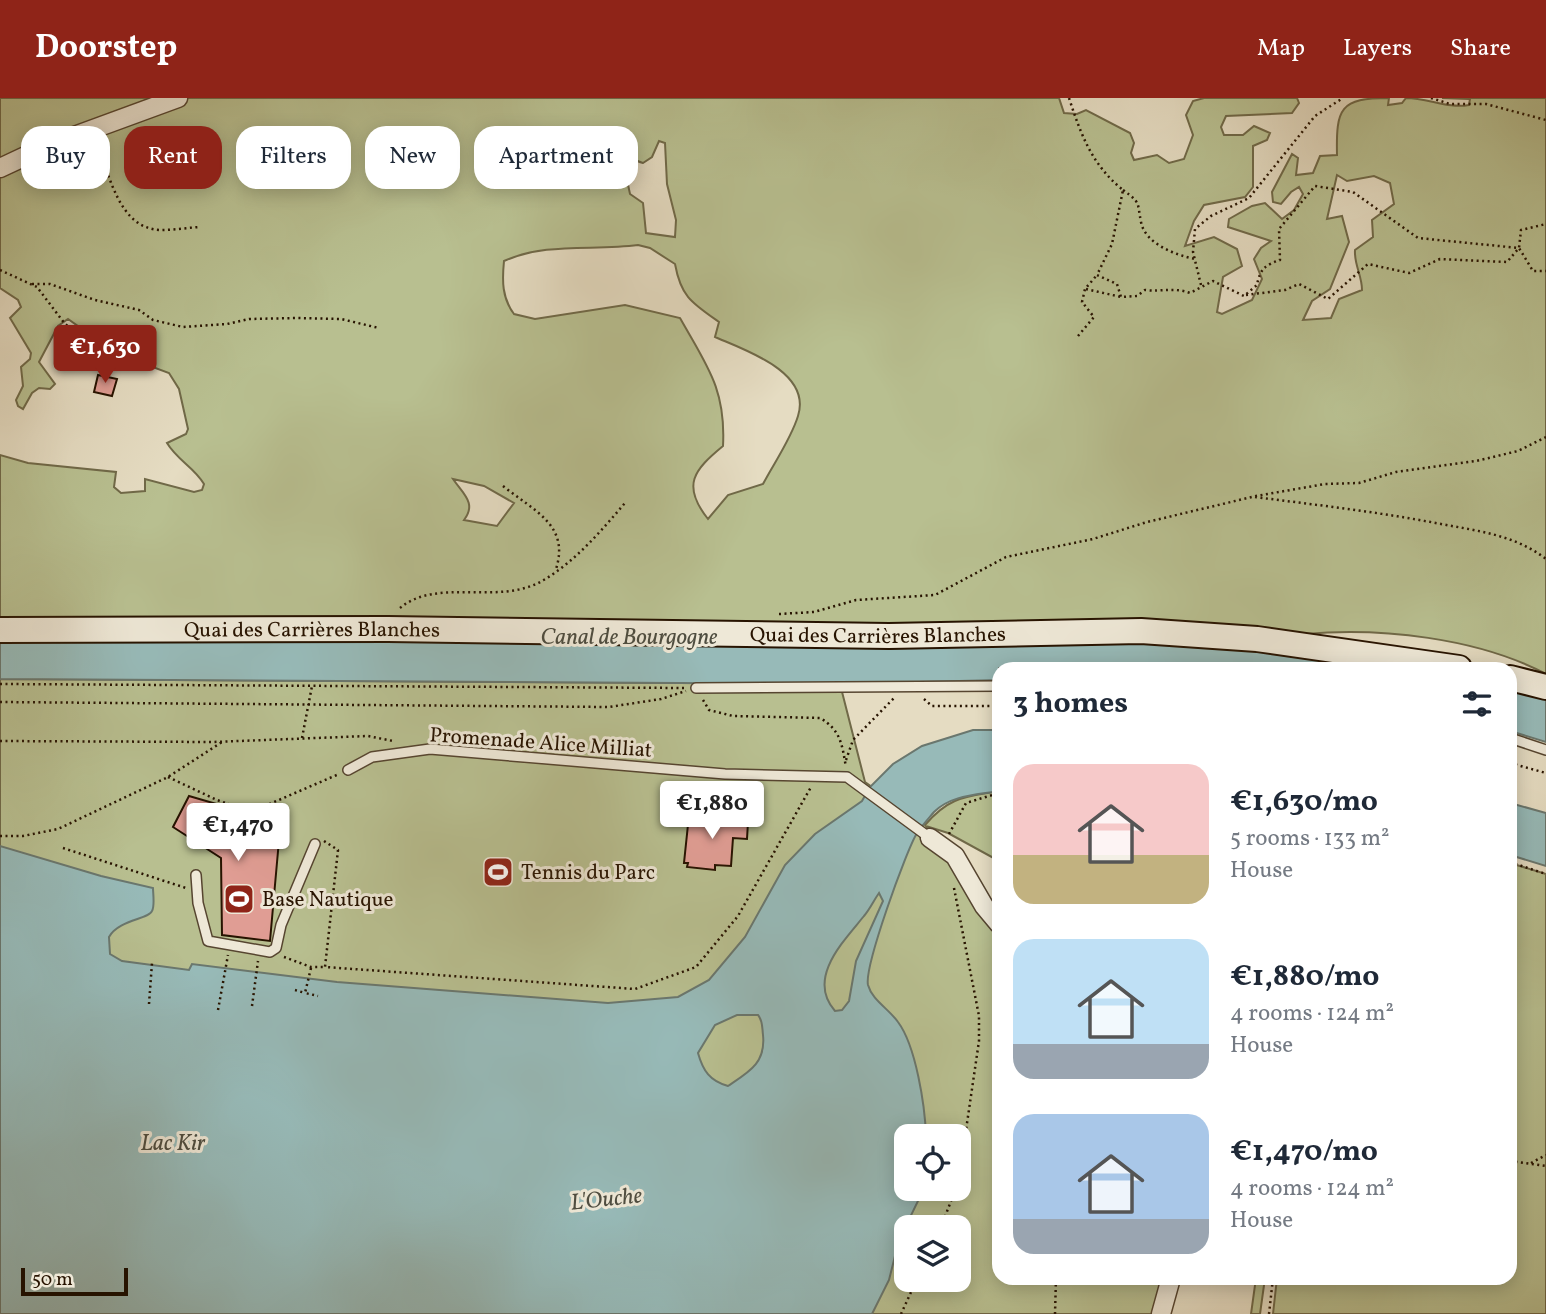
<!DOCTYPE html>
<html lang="en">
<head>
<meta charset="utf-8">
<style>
  body { margin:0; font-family:Vollkorn,serif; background:#f2f2f3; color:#1f2937; height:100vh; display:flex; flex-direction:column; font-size:26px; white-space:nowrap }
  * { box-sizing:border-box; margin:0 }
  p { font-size:23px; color:#747a83 }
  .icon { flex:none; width:38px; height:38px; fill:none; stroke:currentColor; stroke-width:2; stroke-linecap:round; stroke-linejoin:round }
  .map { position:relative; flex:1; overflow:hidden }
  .details { position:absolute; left:992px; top:564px; width:525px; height:623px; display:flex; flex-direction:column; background:#fff; border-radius:21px; box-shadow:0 4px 18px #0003 }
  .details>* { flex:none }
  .banner { position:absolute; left:21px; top:28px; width:665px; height:63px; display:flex; gap:14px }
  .buttons { position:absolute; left:894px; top:1026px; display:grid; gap:14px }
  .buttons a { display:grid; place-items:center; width:77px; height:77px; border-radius:14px; background:#fff; box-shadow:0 4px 18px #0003; font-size:35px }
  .scale { position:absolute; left:21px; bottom:18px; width:107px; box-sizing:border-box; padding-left:7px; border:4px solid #271300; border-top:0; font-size:19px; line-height:24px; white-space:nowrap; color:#271300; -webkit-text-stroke:5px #eee8d7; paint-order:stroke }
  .price { position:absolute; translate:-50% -60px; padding:0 16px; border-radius:7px; background:#fff; color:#222; font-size:23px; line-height:46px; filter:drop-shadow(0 2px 4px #0008) }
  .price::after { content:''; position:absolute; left:50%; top:42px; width:21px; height:16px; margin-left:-10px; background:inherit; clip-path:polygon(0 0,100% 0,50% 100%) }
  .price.selected { background:#8f2418; color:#fff }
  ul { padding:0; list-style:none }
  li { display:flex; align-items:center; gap:21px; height:175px; padding:0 21px }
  li span { display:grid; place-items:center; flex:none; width:196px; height:140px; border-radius:21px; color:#555 }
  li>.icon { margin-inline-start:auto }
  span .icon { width:84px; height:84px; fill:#fffc; stroke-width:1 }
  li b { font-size:30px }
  h2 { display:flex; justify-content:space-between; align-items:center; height:84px; padding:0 21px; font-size:30px }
  .chip { padding:0 24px; border-radius:21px; background:#fff; box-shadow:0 4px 18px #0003; font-size:24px; line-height:63px }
  .chip.selected { background:#8f2418; color:#fff }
  header { display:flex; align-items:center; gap:42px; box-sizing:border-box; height:98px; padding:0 35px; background:#8f2418; color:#fff }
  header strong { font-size:33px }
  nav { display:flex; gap:38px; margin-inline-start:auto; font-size:24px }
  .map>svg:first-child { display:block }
  .green { fill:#b8bf90; stroke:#706948; stroke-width:2; fill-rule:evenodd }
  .water { fill:#97bab8; stroke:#6a776e; stroke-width:2; fill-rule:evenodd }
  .building { fill:#e09d94; stroke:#271300; stroke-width:2 }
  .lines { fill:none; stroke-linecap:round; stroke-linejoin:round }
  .lane-casing { stroke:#564530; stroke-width:12 }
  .street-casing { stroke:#564530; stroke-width:21 }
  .secondary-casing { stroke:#271300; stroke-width:28 }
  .path { stroke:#271300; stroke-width:2.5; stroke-dasharray:2 3.5; stroke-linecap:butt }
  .lane { stroke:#eee8d7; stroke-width:9 }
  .street { stroke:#eee8d7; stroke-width:18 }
  .secondary { stroke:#eee8d7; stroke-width:24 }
  .labels { text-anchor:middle; stroke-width:6; stroke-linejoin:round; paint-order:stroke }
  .street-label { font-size:21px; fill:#271300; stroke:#eee8d7 }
  .poi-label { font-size:21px; fill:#271300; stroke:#eee8d7; text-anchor:start }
  .water-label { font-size:23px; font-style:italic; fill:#4e4d40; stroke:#eee8d7 }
</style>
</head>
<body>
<header>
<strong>Doorstep</strong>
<nav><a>Map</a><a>Layers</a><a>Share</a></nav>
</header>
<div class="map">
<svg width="1546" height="1216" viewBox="0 0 1546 1216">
  <rect width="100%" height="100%" fill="#e5dcc2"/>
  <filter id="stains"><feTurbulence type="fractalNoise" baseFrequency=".00286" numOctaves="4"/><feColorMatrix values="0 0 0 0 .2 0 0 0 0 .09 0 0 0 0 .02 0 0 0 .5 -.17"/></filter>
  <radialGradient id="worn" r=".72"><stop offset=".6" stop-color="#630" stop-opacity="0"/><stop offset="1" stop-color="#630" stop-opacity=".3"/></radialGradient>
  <path class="green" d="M0,0H1059L1064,15L1077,16L1086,12L1130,35L1134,45L1131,55L1134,62L1157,57L1169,65L1184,61L1193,37L1186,17L1193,3L1204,0H1297L1299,5L1292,15L1226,18L1221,29L1224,37H1243L1254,28L1270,35L1267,42L1253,48V89L1245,99L1204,107L1194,123L1185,148L1214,139L1237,151L1242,168L1223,179L1217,214L1222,216L1252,202L1262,181L1254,161L1261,150L1271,143L1228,129L1229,121L1252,108L1265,105L1282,121L1294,112L1303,96L1299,89L1291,94L1281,106L1273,104L1272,94L1292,56L1298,60L1296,77L1313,75L1320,58L1337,57C1336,10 1340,0 1389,0L1388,7L1402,5L1406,0C1428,0 1448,11 1469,7L1470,1L1442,0H1546V576C1478,540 1380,529 1305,536L0,540V357L28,365L116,374L114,389L121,395L145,393V381L194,394L202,392L204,386C194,369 178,363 167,345L186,336L188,331L179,291L169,275L131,261L123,252L99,243L68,221L58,228L39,264L55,286L50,291L39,290L32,295L23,311L18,308L16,302L23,288L21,269L30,261L31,255L10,220L21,209L18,202L0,190ZM606,43C621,48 627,61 643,65L652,59L659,43L665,45L667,86L676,122L675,139L646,135L643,105L630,96L624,68L607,58ZM1337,77L1347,83L1374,78L1390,85L1394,106L1372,122L1373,139L1355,152C1354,167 1362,177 1362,192L1339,201L1331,220L1303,222L1312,203L1330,191L1349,144L1342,118L1327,121ZM638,147L650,150L675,166C681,199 692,205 719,224L715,239C745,252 812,274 798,318C791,341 774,365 763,386L728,397L708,421C681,387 694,372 723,348C726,291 707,268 680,220L625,207L535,221L514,216C502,200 502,183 504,163C547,144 592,153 638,147ZM453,381L484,388L514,405L497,428L464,422C477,405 463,396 453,381Z
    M0,581L840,586L865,684L925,727C949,699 964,699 999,693V763L948,735L926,728L986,820L999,834V1180H1166L1156,1216H0ZM906,1038H959V1090H906ZM906,1129H959V1181H906Z
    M1510,765L1546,776V1216H1273L1277,1180H1510Z
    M1256,1180H1265L1260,1216H1251Z"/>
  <path class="water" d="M1154,539L1391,570H999V582L840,586L0,581V540Z
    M1510,591L1546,600V644L1510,633Z
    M973,632H999V693C977,697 951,697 934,714C929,720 921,729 917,735C906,753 864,869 868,887C872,902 889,911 898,924C916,948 925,1008 926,1038H906V1090H921L918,1103L899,1142L889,1182L872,1216H0V748L101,778L153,790C153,796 155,808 152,813C149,821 118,822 109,839L110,856L122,863L189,872L192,866L337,884L608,905L678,899L709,882L745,839L785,767L815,736L862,703L870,689L893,666L922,648ZM879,795L883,803L856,863L849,903L842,912L835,913C806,880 844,843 864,818C870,811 874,802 879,795ZM737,917H758C763,923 762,929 763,937C766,965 749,974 728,988C710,983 703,973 698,955L715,927Z
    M1510,705L1546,715V768L1510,757Z"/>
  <path class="building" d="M98,277L117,281L112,298L94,294Z
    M189,698L261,719L273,728L279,742L270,843L222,837L221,760L173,729Z
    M689,717L748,724L747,741L733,740L731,768L715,767V772L687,769L688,765H684Z"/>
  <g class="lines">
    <g class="lane-casing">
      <path id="lane" d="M696,590L999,588
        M1510,640L1546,652
        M348,672L372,659L430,651L725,676L847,679L930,740
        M196,777L198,805L208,843L270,854L276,850L281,827L315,746"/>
    </g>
    <g class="street-casing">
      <path id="street" d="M0,70L47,48L178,0
        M930,740L955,758L984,808L999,826
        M1161,1216L1171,1180"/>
    </g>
    <g class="secondary-casing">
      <g id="secondary">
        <path id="s1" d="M0,532L388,531L889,538L1141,533L1257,541L1459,570"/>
        <path d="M1510,580L1546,589"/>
      </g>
    </g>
    <path class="path" d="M1069,0C1081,37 1092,67 1123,92L1112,146L1097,177L1117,186L1121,199L1137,198L1145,192C1162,194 1174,189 1190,195L1213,183L1244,198L1257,187C1260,171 1265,167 1280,162L1279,131L1315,88L1353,94L1418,140L1519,150L1521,132L1546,126
      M1431,0L1450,6H1486L1546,22
      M96,47C111,77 118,130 160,132C173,132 186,130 199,129
      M1123,92C1141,105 1137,104 1141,124C1145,146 1176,157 1195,161
      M0,172L37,189L65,226L97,249
      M32,186H50L95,202L139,212L153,222L183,229L227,226L249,221L298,220L341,221L379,230
      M1201,187L1193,154L1195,131L1211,118L1249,100L1315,18L1343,0
      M1086,191L1121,199
      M1246,197L1285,192L1299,186L1328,201L1368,166L1409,175L1440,161L1507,164L1519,150L1533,173H1546
      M1078,238L1094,219L1082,204L1085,191L1097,177
      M503,388C534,413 570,427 556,471
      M1255,399C1317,407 1379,414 1441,426C1478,433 1515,437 1546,461
      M400,510C437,479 498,508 542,483C575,464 601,433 625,405
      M779,516L814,514L856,502L935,497L1006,459L1093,441L1147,424L1256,398L1325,386L1359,385L1396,374L1476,363L1518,353L1546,339
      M0,586L686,590
      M924,601L932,608H999
      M703,602L709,612L733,618L820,620C841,632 842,647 846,669
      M0,604L609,609L661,601L686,593
      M302,640L312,588
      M0,643L213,644L368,638L393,643
      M846,662L853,642L894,600
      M1510,665L1546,675
      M168,679L217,702L251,714L339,676
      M949,736L966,705L999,695
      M0,738H23L58,731L168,679L222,644
      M324,743L338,752L325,869L635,891L696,869L738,818L811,689
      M63,750L186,790
      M1510,764L1546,776
      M954,790L979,918V943L959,1080
      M284,859L311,869H325
      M311,870L305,895L318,898
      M295,892L305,895
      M149,906L152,865
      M252,908L258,863
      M218,912L228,857
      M1510,1063L1546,1068
      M1531,1065L1546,1057
      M941,1129L956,1090
      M901,1216L917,1181
      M1055,1216L1056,1180
      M1269,1216L1273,1180"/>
    <use href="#lane" class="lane"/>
    <use href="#street" class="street"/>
    <use href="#secondary" class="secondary"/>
  </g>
  <defs>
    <g id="stadium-square" transform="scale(1.575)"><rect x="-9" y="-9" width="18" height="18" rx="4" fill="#8f2418" stroke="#eee8d7"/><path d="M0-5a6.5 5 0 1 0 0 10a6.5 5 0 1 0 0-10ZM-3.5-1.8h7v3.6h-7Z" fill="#fff"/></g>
  </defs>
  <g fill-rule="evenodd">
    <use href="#stadium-square" x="498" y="774"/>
    <use href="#stadium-square" x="239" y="801"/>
  </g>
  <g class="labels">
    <g class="street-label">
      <text dy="7" stroke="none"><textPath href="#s1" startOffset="312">Quai des Carrières Blanches</textPath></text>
      <text dy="7" stroke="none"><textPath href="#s1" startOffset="878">Quai des Carrières Blanches</textPath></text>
      <text transform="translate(541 644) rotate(4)" y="7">Promenade Alice Milliat</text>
    </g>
    <g class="poi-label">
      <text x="521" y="781">Tennis du Parc</text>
      <text x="262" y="808">Base Nautique</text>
    </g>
    <g class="water-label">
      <text x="629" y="546">Canal de Bourgogne</text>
      <text x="173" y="1052">Lac Kir</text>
      <text transform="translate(606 1100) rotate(-6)" y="8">L'Ouche</text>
    </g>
  </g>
  <rect width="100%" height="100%" filter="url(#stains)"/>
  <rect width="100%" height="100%" fill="url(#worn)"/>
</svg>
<div class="buttons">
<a><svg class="icon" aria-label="locate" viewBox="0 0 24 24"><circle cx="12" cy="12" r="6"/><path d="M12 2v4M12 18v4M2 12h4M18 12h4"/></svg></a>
<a><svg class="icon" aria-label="layers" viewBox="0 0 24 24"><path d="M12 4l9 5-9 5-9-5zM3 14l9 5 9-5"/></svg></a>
</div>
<div class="scale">50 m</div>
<b class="price selected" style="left:105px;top:287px">€1,630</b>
<b class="price" style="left:712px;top:743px">€1,880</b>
<b class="price" style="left:238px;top:765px">€1,470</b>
<div class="banner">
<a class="chip">Buy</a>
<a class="chip selected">Rent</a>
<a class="chip">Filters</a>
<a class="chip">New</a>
<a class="chip">Apartment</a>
</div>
<section class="details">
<h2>3 homes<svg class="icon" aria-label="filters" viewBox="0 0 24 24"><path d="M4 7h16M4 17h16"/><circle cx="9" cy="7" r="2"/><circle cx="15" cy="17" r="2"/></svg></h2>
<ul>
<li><span style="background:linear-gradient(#f6c9c9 65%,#c2b280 0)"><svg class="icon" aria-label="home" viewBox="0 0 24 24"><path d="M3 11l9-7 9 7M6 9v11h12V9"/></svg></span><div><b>€1,630/mo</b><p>5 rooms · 133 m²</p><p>House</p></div></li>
<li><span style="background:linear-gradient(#bfe0f5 75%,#9aa5b1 0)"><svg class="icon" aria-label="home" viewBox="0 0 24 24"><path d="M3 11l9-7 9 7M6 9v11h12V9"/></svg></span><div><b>€1,880/mo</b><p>4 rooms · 124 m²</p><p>House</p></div></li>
<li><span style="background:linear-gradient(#a9c7e8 75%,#9aa5b1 0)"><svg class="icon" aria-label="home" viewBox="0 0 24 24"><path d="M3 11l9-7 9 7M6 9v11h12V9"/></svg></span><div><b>€1,470/mo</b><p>4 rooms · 124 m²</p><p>House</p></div></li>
</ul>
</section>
</div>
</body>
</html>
